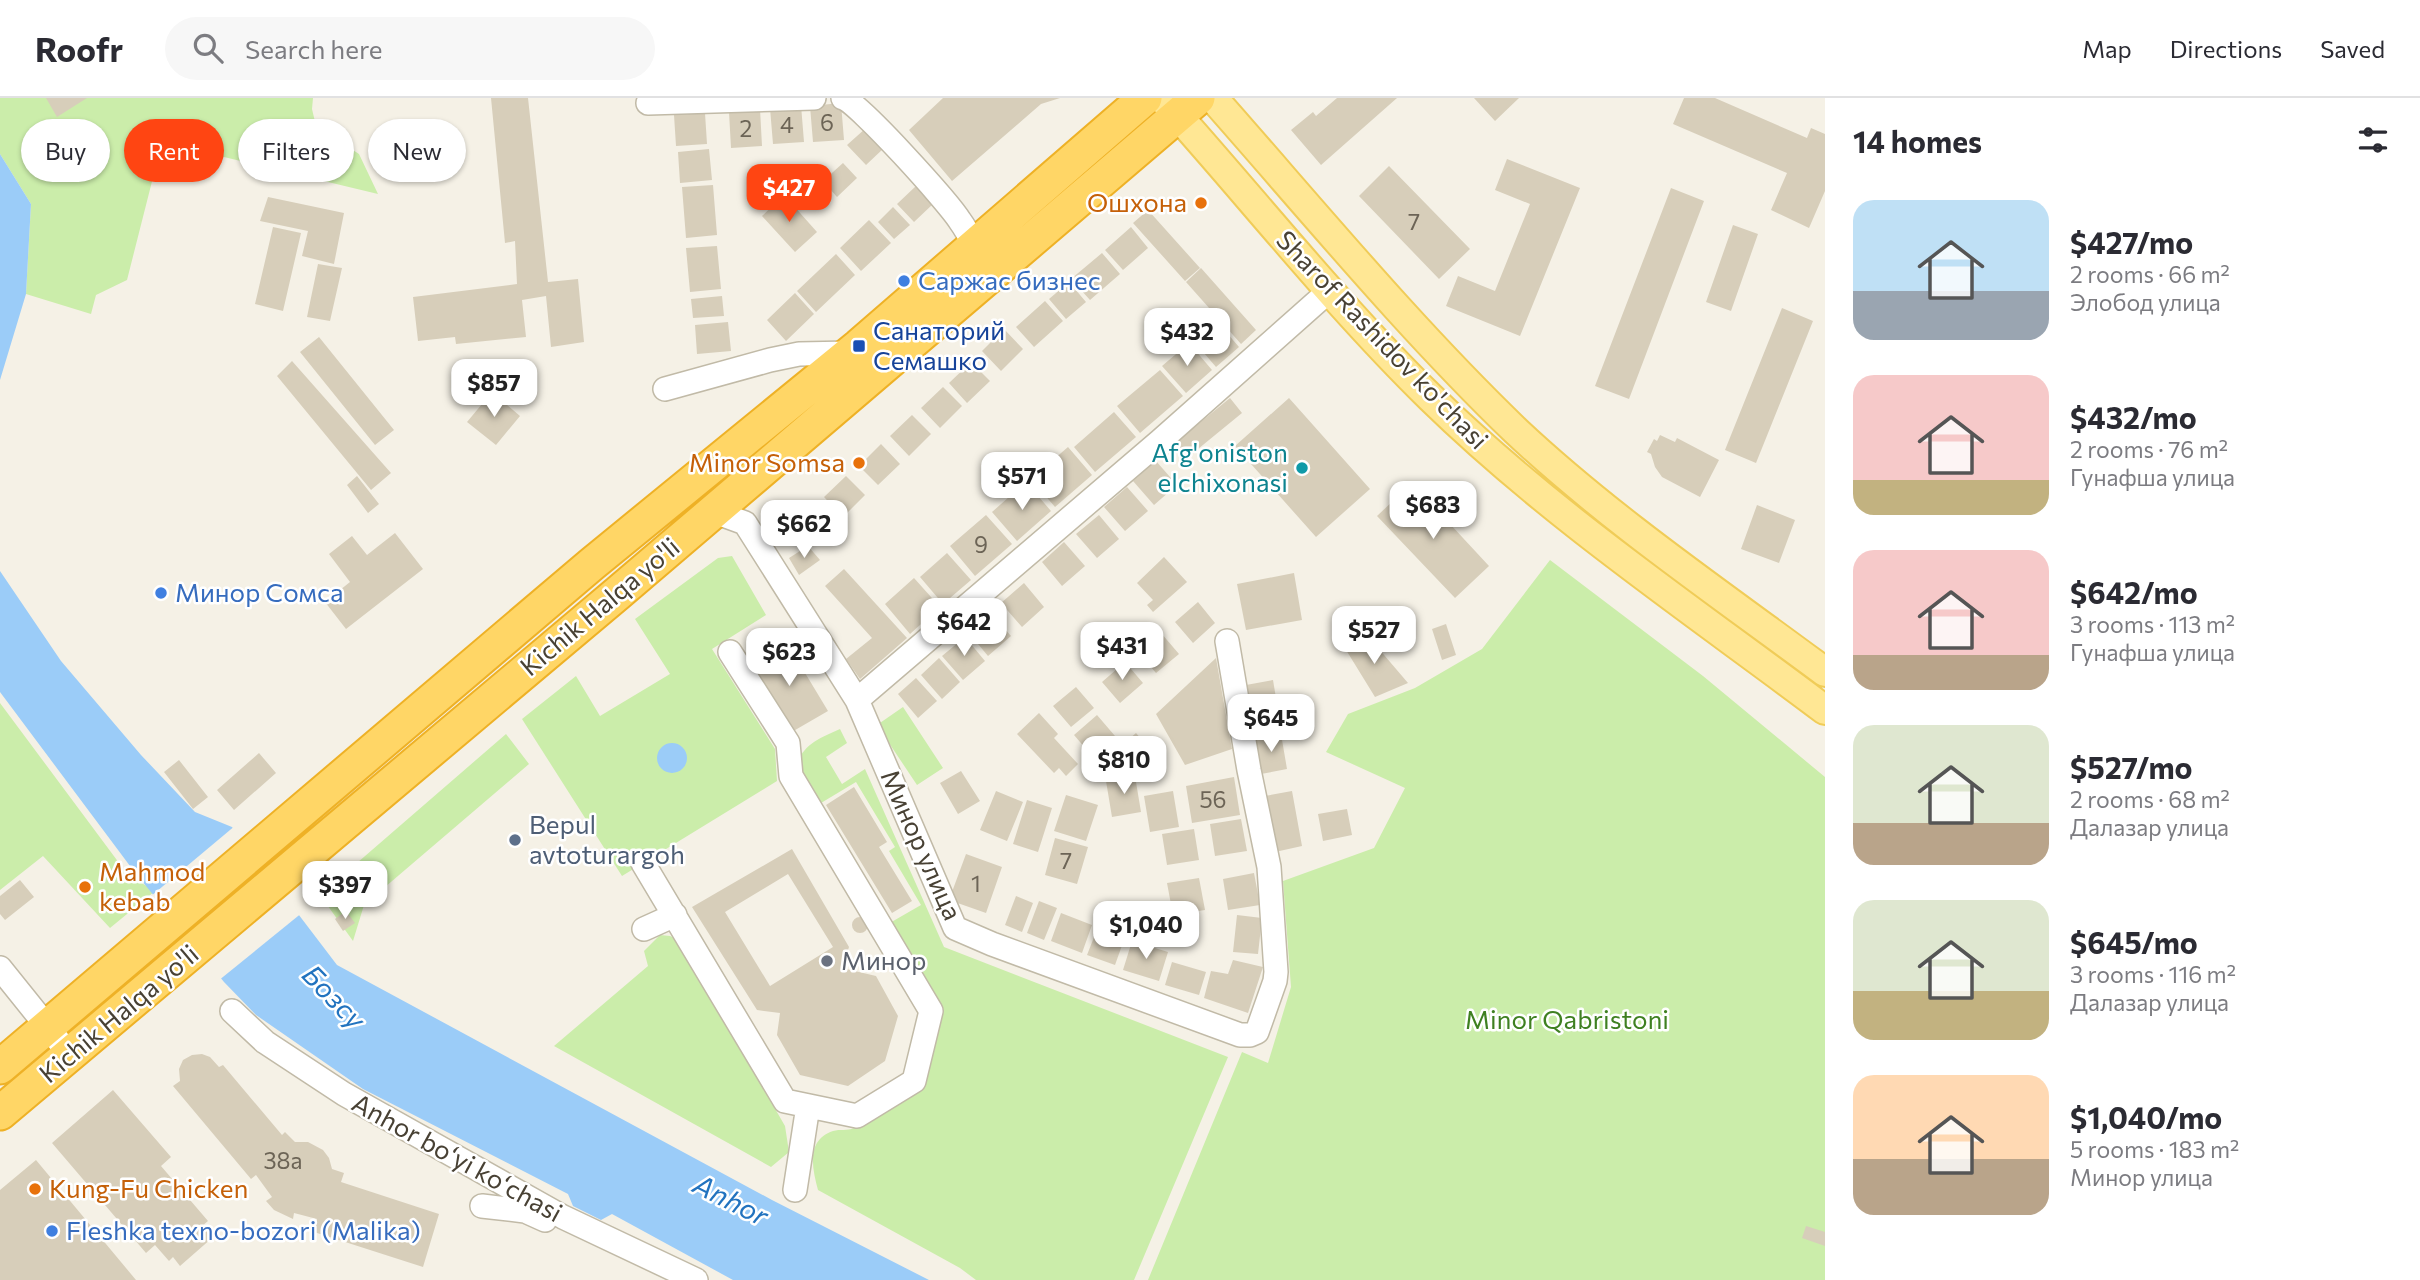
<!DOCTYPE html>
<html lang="en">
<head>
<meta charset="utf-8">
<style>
  body { margin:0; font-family:Commissioner,sans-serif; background:#f7f7f7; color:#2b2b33; height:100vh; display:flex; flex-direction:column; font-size:26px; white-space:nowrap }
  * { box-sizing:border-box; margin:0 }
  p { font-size:23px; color:#7c7c81 }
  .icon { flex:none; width:38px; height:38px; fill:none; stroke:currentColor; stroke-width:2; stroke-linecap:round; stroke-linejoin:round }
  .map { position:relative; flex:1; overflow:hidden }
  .drawer { display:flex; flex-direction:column; background:#fff; width:595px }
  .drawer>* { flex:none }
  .banner { position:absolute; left:21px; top:21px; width:665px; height:63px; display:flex; gap:14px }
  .price { position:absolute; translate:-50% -60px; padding:0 16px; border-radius:14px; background:#fff; color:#222; font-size:23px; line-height:46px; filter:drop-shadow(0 2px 4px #0008) }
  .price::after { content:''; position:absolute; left:50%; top:42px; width:21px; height:16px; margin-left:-10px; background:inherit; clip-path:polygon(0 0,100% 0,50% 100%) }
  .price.selected { background:#ff4512; color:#fff }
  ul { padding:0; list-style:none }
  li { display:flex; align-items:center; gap:21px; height:175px; padding:0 28px }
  li span { display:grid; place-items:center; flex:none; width:196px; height:140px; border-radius:21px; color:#555 }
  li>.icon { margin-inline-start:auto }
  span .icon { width:84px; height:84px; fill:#fffc; stroke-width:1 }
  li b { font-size:30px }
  h2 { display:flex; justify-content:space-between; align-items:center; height:84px; padding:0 28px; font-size:30px }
  .chip { padding:0 24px; border-radius:32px; background:#fff; box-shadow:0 2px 5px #0004; font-size:24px; line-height:63px }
  .chip.selected { background:#ff4512; color:#fff }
  header { display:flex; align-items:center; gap:42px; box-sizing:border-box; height:98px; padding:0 35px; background:#fff; border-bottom:2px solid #e1e1e2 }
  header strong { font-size:33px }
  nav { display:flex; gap:38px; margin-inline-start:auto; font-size:24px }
  .search { width:490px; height:63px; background:#f7f7f7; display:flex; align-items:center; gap:18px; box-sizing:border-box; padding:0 24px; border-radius:38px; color:#7c7c81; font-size:26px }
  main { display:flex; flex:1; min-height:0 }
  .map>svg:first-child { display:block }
  .green { fill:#cbedaa }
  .water { fill:#9bccf8 }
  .pier { fill:#f5f1e6 }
  .building { fill:#d7ceba; fill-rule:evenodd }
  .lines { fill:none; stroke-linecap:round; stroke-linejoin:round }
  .minor-casing { stroke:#c1baa7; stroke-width:26 }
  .major-casing { stroke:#f0cc58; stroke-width:32 }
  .highway-casing { stroke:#eeb126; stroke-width:37 }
  .minor { stroke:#fff; stroke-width:23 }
  .major { stroke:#ffe794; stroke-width:28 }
  .highway { stroke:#ffd666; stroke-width:33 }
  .food-dot { fill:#e8710a; stroke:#fff; stroke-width:2.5 }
  .shop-dot { fill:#3f7fe0; stroke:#fff; stroke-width:2.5 }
  .transit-dot { fill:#1a4fb4; stroke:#fff; stroke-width:2.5 }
  .culture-dot { fill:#0f9aa8; stroke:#fff; stroke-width:2.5 }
  .service-dot { fill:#5c6f8a; stroke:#fff; stroke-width:2.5 }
  .worship-dot { fill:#6b7280; stroke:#fff; stroke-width:2.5 }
  .labels { text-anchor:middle; stroke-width:5; stroke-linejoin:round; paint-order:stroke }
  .number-label { font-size:23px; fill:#6c6456 }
  .food-label { font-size:26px; fill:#c56008; stroke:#fff; text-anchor:end }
  .shop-label { font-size:26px; fill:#366cbe; stroke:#fff; text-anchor:start }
  .transit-label { font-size:26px; fill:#164399; stroke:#fff; text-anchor:start }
  .street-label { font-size:26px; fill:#484134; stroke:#fff }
  .culture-label { font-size:26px; fill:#0d838f; stroke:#fff; text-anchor:end }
  .service-label { font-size:26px; fill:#4e5e75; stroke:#fff; text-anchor:start }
  .worship-label { font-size:26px; fill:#5b616d; stroke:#fff; text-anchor:start }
  .park-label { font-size:26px; fill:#3f8021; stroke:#fff }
  .water-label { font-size:28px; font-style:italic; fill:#2273bf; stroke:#fff }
</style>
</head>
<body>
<header>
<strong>Roofr</strong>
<div class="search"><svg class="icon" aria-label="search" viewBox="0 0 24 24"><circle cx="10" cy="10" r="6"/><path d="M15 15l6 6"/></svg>Search here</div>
<nav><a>Map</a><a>Directions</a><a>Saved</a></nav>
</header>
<main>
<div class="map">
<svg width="1825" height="1182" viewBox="0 0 1825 1182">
  <rect width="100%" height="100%" fill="#f5f1e6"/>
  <path class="green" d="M0,0H313L312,11L316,28L359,56L378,96L162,44L127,182L96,197L91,216L26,196L31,106L0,56Z
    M732,458L766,517L712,551L775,651L777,683L622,778L522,621L576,578L600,618L670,576L635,521L718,460Z
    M1550,462L1703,578L1825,679V1182H1148L1242,954L1268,965L1291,889L1283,783L1374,750L1405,690L1326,654L1348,616L1415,590L1482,551Z
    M0,605L128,777L155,793L110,830L43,758L0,792Z
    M903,609L943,670L917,687L877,627Z
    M840,631L847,645L826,659L842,686L865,671L944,849L1228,959L1134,1182H976L960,1170L818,1092C812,1070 806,1042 833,1033C840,1031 847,1033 854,1030C877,1018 898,1004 920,991L939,910L888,826L921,807L889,753L895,749L856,684L816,708L797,665C805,645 822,639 840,631Z
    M506,636L529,666L364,807L353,843L320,797Z
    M660,837L670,838L678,842L785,1028L789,1054L771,1069L554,948L648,868L644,853Z"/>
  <path class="water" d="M0,56L31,106L26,196L0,282Z
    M0,473L61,563L141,657L195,714L232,729L337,867L772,1102L929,1182H733L612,1116L601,1122L573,1108L568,1096L363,991L256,917L224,884L133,772L0,594Z
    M657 660a15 15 0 1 1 30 0a15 15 0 1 1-30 0Z"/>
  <path class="pier" d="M236,727L303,814L218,883L150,799Z"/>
  <path class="building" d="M46,0H87L57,19Z
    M491,0H528L548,184L578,181L584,244L551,249L546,198L522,202L526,239L456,246L455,239L418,243L413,199L517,186L515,143L505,145Z
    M943,0H1060L1041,6L952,83L909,32Z
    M1337,0H1397L1321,67L1291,32L1313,14L1316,18Z
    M1474,0H1519L1495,23Z
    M1684,0H1715L1807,40L1811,30L1825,36V93L1809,130L1771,112L1787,75L1673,26Z
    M841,5L844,42L813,44L810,8Z
    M801,7L804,44L773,46L770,10Z
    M760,11L762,48L731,50L729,14Z
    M705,15L707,46L676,48L674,17Z
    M866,30L884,50L866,67L847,47Z
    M709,51L712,82L680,85L678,54Z
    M1507,61L1580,90L1520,238L1446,208L1458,178L1495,193L1530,106L1495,92Z
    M843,65L857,80L837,99L823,83Z
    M1389,68L1470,151L1439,181L1359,98Z
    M713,87L717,137L686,140L682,89Z
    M916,88L933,106L914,124L897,106Z
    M1671,90L1704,103L1629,301L1595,288Z
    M784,97L817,134L795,154L762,118Z
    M268,99L344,115L334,166L302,158L308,133L260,123Z
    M893,109L910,127L894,141L878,124Z
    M1148,112L1200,170L1185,183L1133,125Z
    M869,122L891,145L861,173L840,150Z
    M1733,127L1758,136L1731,213L1706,204Z
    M273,129L301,135L283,213L255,206Z
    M1131,129L1148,150L1123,172L1105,152Z
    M717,148L721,191L690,194L686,150Z
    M1102,155L1120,176L1090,202L1071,181Z
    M836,156L855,177L816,214L797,193Z
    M318,166L342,170L330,223L307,219Z
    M1201,170L1256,232L1241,246L1186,184Z
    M1069,184L1086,204L1066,221L1049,201Z
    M795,195L814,216L786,243L767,222Z
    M722,198L724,218L693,220L691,201Z
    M1045,203L1063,223L1034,249L1016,229Z
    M1782,210L1813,223L1756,365L1725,352Z
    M1215,221L1239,249L1216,269L1192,241Z
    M728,224L731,253L697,256L695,227Z
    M1004,231L1023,251L1001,273L982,253Z
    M319,239L394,332L375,347L300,254Z
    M1189,245L1212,272L1186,295L1162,268Z
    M292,263L391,375L371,392L277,278Z
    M971,264L990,283L967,305L949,285Z
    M1160,272L1183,298L1140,335L1117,308Z
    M943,289L962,308L940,330L921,310Z
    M492,294L520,318L496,347L467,324Z
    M1230,300L1242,315L1187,360L1175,345Z
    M1289,300L1370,391L1316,439L1235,348Z
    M1114,314L1136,339L1095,374L1074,349Z
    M912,317L931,336L909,358L890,338Z
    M1660,337L1675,344L1677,340L1719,362L1700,399L1662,379L1655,369L1651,356L1647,354L1654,341L1657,343Z
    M881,346L900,366L878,387L859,368Z
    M1068,349L1092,377L1055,409L1031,381Z
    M1156,363L1177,387L1154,407L1133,383Z
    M357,378L379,406L368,415L347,387Z
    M846,378L865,397L843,419L824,399Z
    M1026,384L1051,413L1017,443L992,414Z
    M1412,385L1489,468L1455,500L1377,418Z
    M1127,389L1148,413L1125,433L1104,409Z
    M817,407L836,426L814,448L795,428Z
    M1757,407L1795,422L1779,465L1741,451Z
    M986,417L1012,446L975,478L950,448Z
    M1099,417L1119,441L1097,460L1076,436Z
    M395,435L423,471L346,531L325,504L350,484L329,456L352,438L367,457Z
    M1064,444L1085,468L1062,488L1042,464Z
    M808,448L820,462L799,477L789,460Z
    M947,455L971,482L943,506L920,479Z
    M1164,459L1187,484L1153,514L1147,507L1153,502L1137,485Z
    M844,471L907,540L860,581L846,561L872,540L825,488Z
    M1294,475L1302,522L1246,532L1237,486Z
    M914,480L940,509L910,536L885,506Z
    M1024,485L1044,509L1022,529L1001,505Z
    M1198,504L1215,525L1193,545L1175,524Z
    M990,514L1011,538L988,558L968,534Z
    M1446,526L1456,557L1442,562L1432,531Z
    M1161,535L1179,556L1156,575L1138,554Z
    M1367,537L1408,585L1375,599L1343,547Z
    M965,539L985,563L963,582L942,558Z
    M787,545L828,613L790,635L750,567Z
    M939,560L960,584L942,601L921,577Z
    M1216,560L1232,651L1185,667L1156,616Z
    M1125,564L1143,585L1120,605L1102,584Z
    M916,580L937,603L918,620L898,596Z
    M1273,582L1279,618L1252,623L1246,587Z
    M1076,589L1094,610L1071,629L1053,608Z
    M1039,615L1058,636L1054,640L1078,666L1066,678L1059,670L1054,675L1017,636Z
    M1097,617L1115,638L1092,658L1074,637Z
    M1136,635L1154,656L1131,676L1113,655Z
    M1281,636L1287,671L1261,676L1254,641Z
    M259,655L276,675L234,712L217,692Z
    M179,662L208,699L193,711L164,674Z
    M961,673L980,703L958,716L940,685Z
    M1135,678L1141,714L1112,719L1106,683Z
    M1234,679L1240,717L1192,725L1186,688Z
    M854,689L887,744L879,749L912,803L892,815L826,707Z
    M996,693L1023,704L1007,743L980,732Z
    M1173,693L1179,729L1150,734L1144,698Z
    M1292,693L1302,748L1275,754L1265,698Z
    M1066,697L1098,707L1086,743L1054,733Z
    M1027,702L1052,710L1038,754L1013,746Z
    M1347,711L1352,737L1323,743L1318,716Z
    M1241,721L1247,753L1215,758L1210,726Z
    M1194,731L1199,762L1167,767L1162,736Z
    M1055,740L1088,749L1077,786L1045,777Z
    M792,751L849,849L842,870L876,878L898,918L885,963L848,988L800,977L777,937L780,915L757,912L692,809ZM788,776L833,849L770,888L725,814Z
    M966,756L1002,769L986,815L949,802Z
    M1254,775L1260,807L1228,812L1223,781Z
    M1199,780L1205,812L1173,817L1167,785Z
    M20,782L34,799L5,822L0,816V798Z
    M1016,798L1033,805L1022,834L1005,827Z
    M1039,803L1057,810L1044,842L1027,835Z
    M346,813L355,825L343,833L335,821Z
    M1061,815L1092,827L1082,855L1051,843Z
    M1237,817L1262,820L1258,856L1233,854Z
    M852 827a8 8 0 1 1 16 0a8 8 0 1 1-16 0Z
    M1098,829L1125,839L1115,867L1087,857Z
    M1132,843L1168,854L1159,883L1123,872Z
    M1233,862L1263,869L1248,915L1204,900L1211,873L1228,876Z
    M1172,864L1206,874L1199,897L1165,887Z
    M202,956L210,959L219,969L223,967L282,1037L285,1034L295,1044H308L323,1052L329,1060L332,1071L344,1075L341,1084L439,1116L423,1169L314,1134L317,1121L294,1115L293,1121L274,1112L266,1103L272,1099L256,1077L251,1081L173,988L180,983L179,971L183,962L192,957Z
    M113,992L171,1059L161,1068L208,1123L202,1128L212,1140L180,1168L173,1159L169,1163L155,1147L146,1155L52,1045Z
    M36,1062L136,1182H0V1092Z
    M1806,1128L1825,1134V1148L1802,1140Z"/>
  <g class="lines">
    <g class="minor-casing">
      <path id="minor" d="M843,0C858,4 949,105 960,123C966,131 970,139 974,147
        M648,5L814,0
        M665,291L770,262L799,256L850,255
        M712,413L745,425L857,602L955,830L992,846L1240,937H1250L1257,934L1275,883L1276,874L1269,769L1249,672L1227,543
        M857,602L1160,343L1329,193
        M643,765L785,1003L857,1018L914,983L931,913L791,678L788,645L730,554
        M644,831L675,817
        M0,870L70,957
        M232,913L265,944L344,996L563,1119L696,1182
        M795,1092L808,1008
        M482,1108L525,1113L545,1122"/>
    </g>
    <g class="major-casing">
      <path id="major" d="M1162,0C1252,100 1335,206 1431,300C1551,417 1691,511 1825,612
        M1213,0C1312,112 1408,229 1516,333C1611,422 1720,496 1825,574"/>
    </g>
    <g class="highway-casing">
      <path id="highway" d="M0,969L592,466L859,248L1145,0
        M0,1015L618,495L1198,0"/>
    </g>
    <use href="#minor" class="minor"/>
    <use href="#major" class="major"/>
    <use href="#highway" class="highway"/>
  </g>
  <g class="food-dot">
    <circle cx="1201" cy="105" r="7"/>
    <circle cx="859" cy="365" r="7"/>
    <circle cx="85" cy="789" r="7"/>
    <circle cx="35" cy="1091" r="7"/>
  </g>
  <g class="shop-dot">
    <circle cx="904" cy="183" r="7"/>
    <circle cx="161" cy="495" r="7"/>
    <circle cx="52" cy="1133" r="7"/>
  </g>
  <rect class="transit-dot" x="852" y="241" width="14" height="14" rx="3.5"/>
  <circle class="culture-dot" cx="1302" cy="370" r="7"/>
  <circle class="service-dot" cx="515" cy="742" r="7"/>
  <circle class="worship-dot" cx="827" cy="863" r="7"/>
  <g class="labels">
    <g class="number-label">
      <text x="827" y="33">6</text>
      <text x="787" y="35">4</text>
      <text x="746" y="39">2</text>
      <text x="1414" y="132">7</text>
      <text x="981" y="455">9</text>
      <text x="1213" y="710">56</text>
      <text x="1066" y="771">7</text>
      <text x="976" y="794">1</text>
      <text x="283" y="1071">38a</text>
    </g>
    <g class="food-label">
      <text x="1187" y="114">Ошхона</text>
      <text x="845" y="374">Minor Somsa</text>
      <text x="99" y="783" text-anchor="start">Mahmod<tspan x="99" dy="30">kebab</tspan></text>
      <text x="49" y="1100" text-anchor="start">Kung-Fu Chicken</text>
    </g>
    <g class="shop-label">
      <text x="918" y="192">Саржас бизнес</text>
      <text x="175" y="504">Минор Сомса</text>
      <text x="66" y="1142">Fleshka texno-bozori (Malika)</text>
    </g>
    <g class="transit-label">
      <text x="873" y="242">Санаторий<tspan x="873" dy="30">Семашко</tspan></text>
    </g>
    <g class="street-label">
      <text transform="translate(1382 242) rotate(46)" y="9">Sharof Rashidov ko'chasi</text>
      <text transform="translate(600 509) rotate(-40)" y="9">Kichik Halqa yo'li</text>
      <text transform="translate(921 747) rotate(66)" y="9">Минор улица</text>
      <text transform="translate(119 916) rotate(-40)" y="9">Kichik Halqa yo'li</text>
      <text transform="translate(457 1060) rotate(29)" y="9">Anhor boʻyi koʻchasi</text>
    </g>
    <g class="culture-label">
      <text x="1288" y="364">Afg'oniston<tspan x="1288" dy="30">elchixonasi</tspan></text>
    </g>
    <g class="service-label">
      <text x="529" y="736">Bepul<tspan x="529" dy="30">avtoturargoh</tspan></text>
    </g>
    <g class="worship-label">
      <text x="841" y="872">Минор</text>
    </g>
    <g class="park-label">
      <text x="1567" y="931">Minor Qabristoni</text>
    </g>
    <g class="water-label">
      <text transform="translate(334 899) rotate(46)" y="10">Бозсу</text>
      <text transform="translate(731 1102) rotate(27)" y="10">Anhor</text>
    </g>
  </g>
</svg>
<b class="price selected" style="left:789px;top:126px">$427</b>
<b class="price" style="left:1187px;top:270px">$432</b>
<b class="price" style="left:494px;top:321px">$857</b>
<b class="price" style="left:1022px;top:414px">$571</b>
<b class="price" style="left:1433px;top:443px">$683</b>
<b class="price" style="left:804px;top:462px">$662</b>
<b class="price" style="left:964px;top:560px">$642</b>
<b class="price" style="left:1374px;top:568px">$527</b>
<b class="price" style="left:1122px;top:584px">$431</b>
<b class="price" style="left:789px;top:590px">$623</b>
<b class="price" style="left:1271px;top:656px">$645</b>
<b class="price" style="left:1124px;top:698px">$810</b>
<b class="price" style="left:345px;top:823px">$397</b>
<b class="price" style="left:1146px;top:863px">$1,040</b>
<div class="banner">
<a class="chip">Buy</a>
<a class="chip selected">Rent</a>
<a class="chip">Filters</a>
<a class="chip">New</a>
</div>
</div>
<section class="drawer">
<h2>14 homes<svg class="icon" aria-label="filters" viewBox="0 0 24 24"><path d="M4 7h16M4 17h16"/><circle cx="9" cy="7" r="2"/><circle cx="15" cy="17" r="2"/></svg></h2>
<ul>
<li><span style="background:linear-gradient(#bfe0f5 65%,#9aa5b1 0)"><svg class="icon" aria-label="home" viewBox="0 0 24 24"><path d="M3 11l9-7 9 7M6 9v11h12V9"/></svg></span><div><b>$427/mo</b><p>2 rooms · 66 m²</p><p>Элобод улица</p></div></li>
<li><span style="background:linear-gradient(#f6c9c9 75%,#c2b280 0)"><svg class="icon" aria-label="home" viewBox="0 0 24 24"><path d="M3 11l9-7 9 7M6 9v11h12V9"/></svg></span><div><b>$432/mo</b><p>2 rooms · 76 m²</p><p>Гунафша улица</p></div></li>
<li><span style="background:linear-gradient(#f6c9c9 75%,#b9a48a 0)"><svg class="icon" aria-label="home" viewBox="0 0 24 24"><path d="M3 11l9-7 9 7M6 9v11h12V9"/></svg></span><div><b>$642/mo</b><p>3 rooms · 113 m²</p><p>Гунафша улица</p></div></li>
<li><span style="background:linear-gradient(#dfe7d0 70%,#b9a48a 0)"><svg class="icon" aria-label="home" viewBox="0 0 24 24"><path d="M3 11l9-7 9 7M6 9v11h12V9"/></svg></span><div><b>$527/mo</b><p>2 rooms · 68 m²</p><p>Далазар улица</p></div></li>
<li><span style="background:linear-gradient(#dfe7d0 65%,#c2b280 0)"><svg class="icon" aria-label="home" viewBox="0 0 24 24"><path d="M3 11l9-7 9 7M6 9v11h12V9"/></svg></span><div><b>$645/mo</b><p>3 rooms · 116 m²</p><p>Далазар улица</p></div></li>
<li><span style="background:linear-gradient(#ffd9b3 60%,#b9a48a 0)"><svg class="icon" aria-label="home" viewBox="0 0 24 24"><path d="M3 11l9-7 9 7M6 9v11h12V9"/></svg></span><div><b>$1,040/mo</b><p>5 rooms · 183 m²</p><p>Минор улица</p></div></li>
</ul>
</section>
</main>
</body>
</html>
